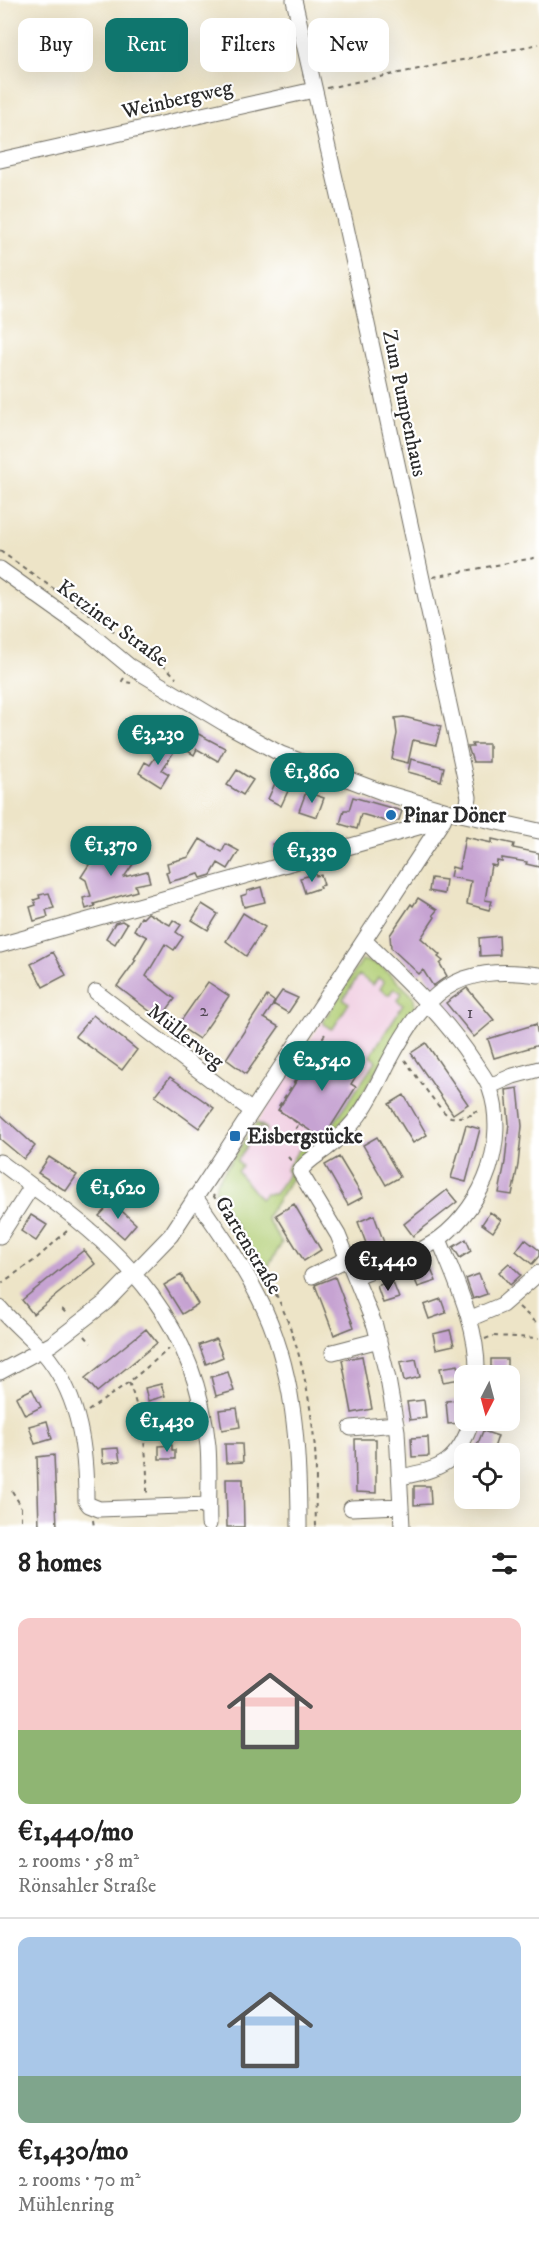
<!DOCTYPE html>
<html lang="en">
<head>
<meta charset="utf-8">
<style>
  body { margin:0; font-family:"IM FELL DW Pica",serif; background:#f2f2f2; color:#222; height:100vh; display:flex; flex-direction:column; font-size:22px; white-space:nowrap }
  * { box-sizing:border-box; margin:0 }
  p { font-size:20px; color:#767676 }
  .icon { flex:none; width:33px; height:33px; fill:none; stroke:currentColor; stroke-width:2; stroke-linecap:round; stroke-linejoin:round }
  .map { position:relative; height:1527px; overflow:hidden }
  .side { display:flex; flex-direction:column; background:#fff; flex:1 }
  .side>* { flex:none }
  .banner { position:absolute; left:18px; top:18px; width:504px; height:54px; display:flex; gap:12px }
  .needle { width:39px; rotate:186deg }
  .controls { position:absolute; left:454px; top:1365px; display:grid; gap:12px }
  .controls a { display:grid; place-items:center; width:66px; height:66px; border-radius:12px; background:#fff; box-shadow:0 6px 24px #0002; font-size:30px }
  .price { position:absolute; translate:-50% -51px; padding:0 14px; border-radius:21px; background:#0f766e; color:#fff; font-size:20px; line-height:39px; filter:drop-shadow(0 2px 3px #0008) }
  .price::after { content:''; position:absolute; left:50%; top:36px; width:18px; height:14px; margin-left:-9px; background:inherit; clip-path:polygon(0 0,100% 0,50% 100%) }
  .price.selected { background:#222; color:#fff }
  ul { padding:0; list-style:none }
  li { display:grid; align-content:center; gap:12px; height:318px; padding:0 18px }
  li+li { border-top:2px solid #e0e0e0 }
  li span { display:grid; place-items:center; height:186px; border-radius:12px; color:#555 }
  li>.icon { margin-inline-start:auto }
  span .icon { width:108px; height:108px; fill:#fffc; stroke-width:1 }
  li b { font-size:26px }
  h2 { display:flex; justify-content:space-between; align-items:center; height:72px; padding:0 18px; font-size:26px }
  .pill { padding:0 21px; border-radius:12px; background:#fff; box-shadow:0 6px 24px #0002; font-size:21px; line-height:54px }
  .pill.selected { background:#0f766e; color:#fff }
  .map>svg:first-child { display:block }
  .built { fill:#f1d0e3 }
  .green { fill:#b1ce75; stroke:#6e7c50; stroke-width:1.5 }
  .building { fill:#c6a3d2 }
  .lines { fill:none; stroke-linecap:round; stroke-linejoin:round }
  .minor-casing { stroke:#6f6c62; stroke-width:17 }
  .path { stroke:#6f6c62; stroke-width:2; stroke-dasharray:4.5 4.5; stroke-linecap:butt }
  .minor { stroke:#fff; stroke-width:15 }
  .poi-dot { fill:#1f6fb2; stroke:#fff; stroke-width:2 }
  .labels { text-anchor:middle; stroke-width:4.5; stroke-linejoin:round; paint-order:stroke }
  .number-label { font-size:18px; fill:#524955 }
  .street-label { font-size:21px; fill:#2b2b2b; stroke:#fff }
  .poi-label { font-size:21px; font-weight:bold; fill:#2b2b2b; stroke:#fff; text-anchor:start }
</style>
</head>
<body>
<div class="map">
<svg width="539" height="1527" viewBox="0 0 539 1527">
  <rect width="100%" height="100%" fill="#fff"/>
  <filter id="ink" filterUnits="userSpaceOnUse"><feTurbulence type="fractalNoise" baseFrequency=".0167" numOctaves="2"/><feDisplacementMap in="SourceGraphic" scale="12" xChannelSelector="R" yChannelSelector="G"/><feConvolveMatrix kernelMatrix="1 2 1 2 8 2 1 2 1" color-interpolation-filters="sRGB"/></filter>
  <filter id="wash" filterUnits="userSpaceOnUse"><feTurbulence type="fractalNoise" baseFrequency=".008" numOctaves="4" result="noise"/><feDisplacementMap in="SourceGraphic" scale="24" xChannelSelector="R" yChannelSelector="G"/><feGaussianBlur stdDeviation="1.35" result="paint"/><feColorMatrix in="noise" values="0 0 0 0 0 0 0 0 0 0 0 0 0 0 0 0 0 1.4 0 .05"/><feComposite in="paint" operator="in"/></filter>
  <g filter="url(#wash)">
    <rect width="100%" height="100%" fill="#ede4c7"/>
    <path class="built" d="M362,960L370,961L416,1003L357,1103L294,1169L271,1209L227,1168Z"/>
    <path class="green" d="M362,960L380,965L414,997L415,1007L357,1103L325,1142L299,1167L266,1218L282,1243L266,1270L215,1194L216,1183L257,1123L266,1128V1131L260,1127L237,1161L242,1166L237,1171L260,1199L266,1194H275L289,1173L286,1170L298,1151L323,1139L376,1061L370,1056L403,1005L397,1000L402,993L394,988L389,995L380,989L384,982L378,978L373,985L359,975L343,999L349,1003L334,1027L331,1029L324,1024V1020Z"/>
    <g id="blocks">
      <path class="building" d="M404,717L441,726L436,745L413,740L408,763L392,759L397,734L395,718Z
        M187,728L225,748L218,761L197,749L194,755L176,744Z
        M165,743L175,750L162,770L169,774L161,787L139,773L145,762L150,765Z
        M472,744H489V762H473L468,747H473Z
        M411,759L444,767L441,781L408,772Z
        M237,770L253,780L243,795L227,785Z
        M281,770L295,776L281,806L268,799Z
        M306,792L324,798L317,817L299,811Z
        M353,797L402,811L399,820L392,823L361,814L357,829L340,824L344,810H349Z
        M315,833L319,845L276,857L272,844L305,834V836Z
        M465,837L492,843V839L514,844L513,848L539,853V867L526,864L527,862L502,858V862L497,861L496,866L491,865L485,900L492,901L489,910L467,904L471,881L450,877L452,867L459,869Z
        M200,839L222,852L226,844L239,851L228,869L218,863L211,875L201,878L199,874L169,882L166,872L169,871L167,863L189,857Z
        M101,846L121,859L129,852L138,857L124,877L147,871L150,882L135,885L137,891L94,904L95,906L86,909L83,898L91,896L86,880L81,877Z
        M315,874L316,876L321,875L324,885L319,886L320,888L305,893L300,878Z
        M431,878L446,880L444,894L429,891Z
        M261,887L265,902L244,907L241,896L247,894V891Z
        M49,893L54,908L46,910L48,917L34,921L30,907L36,905L34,900L40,898L39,895Z
        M418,898L437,910L433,915L435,917L421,938L440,955L438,957L443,961L440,964L447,976L433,986L423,970L419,974L391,948L390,935L411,904L413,906Z
        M202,904L218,914L208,930L192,920Z
        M148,913L170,925L173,920L181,925L176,932L183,937L174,950L165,944L146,976L175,999L160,1019L117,986L136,960L134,959L147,937L134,930L141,917L143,918Z
        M243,913L265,927L246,956L226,941Z
        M122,921L127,924L115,944L106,938L115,923Z
        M499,936L500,955L480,956L479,938Z
        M53,952L66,975L43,987L31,964Z
        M208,982L229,996L199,1039L178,1025Z
        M467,988L494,1020L474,1037L446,1003Z
        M282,991L298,998L288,1013L273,1004Z
        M267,996L275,1002L264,1018L279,1027L246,1074L226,1059Z
        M93,1015L137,1050L122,1070L75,1036Z
        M536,1024L539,1045L494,1058L488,1039Z
        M426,1043L468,1104L453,1114L411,1053Z
        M343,1049L364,1063L351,1084L356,1087L323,1139L278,1110L316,1050L335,1061Z
        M170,1077L214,1108L199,1128L155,1096Z
        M518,1088L522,1126L518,1165L512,1195L499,1193L505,1162L509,1123L506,1090Z
        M404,1095L427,1135L413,1143L389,1104Z
        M0,1114L35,1146L24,1159L0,1139Z
        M466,1125L480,1129L466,1182L451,1178Z
        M377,1137L400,1177L386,1185L363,1145Z
        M49,1157L77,1175L66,1191L38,1173Z
        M339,1157L363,1197L348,1205L325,1165Z
        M447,1190L457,1202L413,1236L404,1224Z
        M112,1202L136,1224L124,1238L99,1216Z
        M294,1204L321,1250L304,1261L276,1215Z
        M490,1212L501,1220L493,1232L482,1224Z
        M31,1215L47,1225L36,1241L21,1231Z
        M374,1215L386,1248L370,1254L358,1222Z
        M466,1239L471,1251L460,1258L453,1247Z
        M525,1239L539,1250V1256L532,1264L516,1251Z
        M84,1250L95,1264L33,1314L22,1300Z
        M509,1263L521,1275L510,1285L499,1272Z
        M430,1267L436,1281L418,1287L412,1273Z
        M479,1274L487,1294L473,1299L466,1279Z
        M181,1275L198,1304L182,1314L164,1285Z
        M335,1277L354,1327L334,1335L315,1285Z
        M392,1280L399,1298L383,1303L377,1286Z
        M441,1299L446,1313L429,1319L424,1305Z
        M146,1329L157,1343L97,1392L85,1378Z
        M450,1330L454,1345L436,1349L433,1334Z
        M216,1339L223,1357L206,1364L199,1345Z
        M362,1356L372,1409L352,1413L342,1360Z
        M416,1359L420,1377L404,1381L400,1362Z
        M491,1359H507V1376H491Z
        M458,1365L461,1379L443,1382L440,1368Z
        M228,1372L234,1391L216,1396L211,1377Z
        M161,1384L165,1396L148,1401L145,1388Z
        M32,1389L41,1407L25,1415L16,1397Z
        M424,1400L426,1418L410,1420L407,1402Z
        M457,1400L460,1423L448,1424L446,1401Z
        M237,1408L240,1427L222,1430L219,1410Z
        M170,1413L173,1426L156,1429L153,1417Z
        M47,1421L52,1439L35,1444L29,1426Z
        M483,1431L498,1436L492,1454L476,1448Z
        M428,1437L429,1456L412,1457L411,1438Z
        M355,1439H376V1493L356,1492Z
        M225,1444H242L243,1462L226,1463Z
        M172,1445V1450H175V1459H159V1446Z
        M118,1448L120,1461L103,1463L102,1449Z
        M54,1455L57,1527H39L37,1457Z
        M226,1479H243L244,1527H227Z
        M414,1486H430L431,1504L414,1505Z"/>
    </g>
  </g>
  <g filter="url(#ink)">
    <use href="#blocks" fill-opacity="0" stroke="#6f6c62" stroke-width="1.5"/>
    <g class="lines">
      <g class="minor-casing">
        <path id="minor" d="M294,0L345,222L469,797L466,815
          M0,160L314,90
          M0,569L87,631L129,666L224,723L281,754L382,792L447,811L539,831
          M0,945L443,820
          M96,992L252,1111
          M490,1086L513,1076L539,1069
          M0,1162L32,1186
          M195,1197C218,1230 241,1262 259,1298C295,1368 299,1450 299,1527
          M0,1236L32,1186C128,1253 196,1324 208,1446C210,1472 208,1498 209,1524
          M439,1239C456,1282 479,1328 477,1376
          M312,1276L349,1258
          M357,1276C384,1265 415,1256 439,1239C462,1222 480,1196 489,1169C497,1144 499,1114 490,1089C487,1079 479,1070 474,1062C444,1016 404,979 365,941
          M0,1308C15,1326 35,1340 49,1359C80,1400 86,1450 86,1501L89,1505L99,1509L208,1505
          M469,1319L502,1305L539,1273
          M333,1352L379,1340
          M0,1372L52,1344L106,1302L171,1235L443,820L447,811
          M351,1428L396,1424
          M400,1477C442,1469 458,1463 472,1420
          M351,1508L401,1506
          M402,1527L397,1431L388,1379L375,1326L338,1235L300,1172C306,1160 321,1154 331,1145C341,1136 351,1126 359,1115C371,1099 379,1081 388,1063C426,992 455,963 539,975"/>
      </g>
      <path class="path" d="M327,88L539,44
        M0,551L168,669L176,678
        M433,577L539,557
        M124,678L122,681L131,683
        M405,1060C413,1071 442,1115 451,1117C457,1118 465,1116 471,1115V1112L482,1111
        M290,1136L299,1124L277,1109L325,1034
        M288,1157L293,1163
        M213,1195C232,1224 253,1253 270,1283C298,1333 310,1393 315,1449C317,1475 315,1501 316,1527
        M0,1284L35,1260L68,1230
        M519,1307L539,1325
        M62,1309L68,1315
        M85,1336L91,1343
        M485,1339L493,1336L539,1338
        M129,1382C142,1419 148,1454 147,1493
        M88,1411L129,1382L169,1349
        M12,1491L21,1506V1527
        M93,1520L94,1527"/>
      <use href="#minor" class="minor"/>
    </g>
  </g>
  <g class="poi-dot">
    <circle cx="391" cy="815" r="6"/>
    <rect x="229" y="1130" width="12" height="12" rx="3"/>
  </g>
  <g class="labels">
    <g class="number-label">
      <text x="204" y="1016">2</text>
      <text x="470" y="1018">1</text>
    </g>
    <g class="street-label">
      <text transform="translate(177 99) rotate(-13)" y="7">Weinbergweg</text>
      <text transform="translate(405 403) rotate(78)" y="7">Zum Pumpenhaus</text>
      <text transform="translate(113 623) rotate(36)" y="7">Ketziner Straße</text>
      <text transform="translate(186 1036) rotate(38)" y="7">Müllerweg</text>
      <text transform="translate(249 1245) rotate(59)" y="7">Gartenstraße</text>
    </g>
    <g class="poi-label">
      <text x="403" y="822">Pinar Döner</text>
      <text x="247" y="1143">Eisbergstücke</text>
    </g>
  </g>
</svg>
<div class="controls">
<a><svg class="needle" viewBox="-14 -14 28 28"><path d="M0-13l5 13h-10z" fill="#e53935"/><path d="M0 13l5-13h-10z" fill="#767676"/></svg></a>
<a><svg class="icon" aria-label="locate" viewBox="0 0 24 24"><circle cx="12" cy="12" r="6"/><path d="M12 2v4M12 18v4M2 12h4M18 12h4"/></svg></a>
</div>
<b class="price" style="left:158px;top:766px">€3,230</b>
<b class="price" style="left:312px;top:804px">€1,860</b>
<b class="price" style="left:111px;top:877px">€1,370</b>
<b class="price" style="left:312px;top:883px">€1,330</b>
<b class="price" style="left:322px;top:1092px">€2,540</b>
<b class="price" style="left:118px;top:1220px">€1,620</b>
<b class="price selected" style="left:388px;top:1292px">€1,440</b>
<b class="price" style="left:167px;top:1453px">€1,430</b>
<div class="banner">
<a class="pill">Buy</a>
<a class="pill selected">Rent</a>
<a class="pill">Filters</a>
<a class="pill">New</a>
</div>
</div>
<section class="side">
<h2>8 homes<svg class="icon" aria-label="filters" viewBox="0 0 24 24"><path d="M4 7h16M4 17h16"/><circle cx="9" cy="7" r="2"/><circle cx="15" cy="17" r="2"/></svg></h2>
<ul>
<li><span style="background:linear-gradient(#f6c9c9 60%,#8fb573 0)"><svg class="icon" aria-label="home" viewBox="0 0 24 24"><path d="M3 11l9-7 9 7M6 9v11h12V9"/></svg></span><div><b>€1,440/mo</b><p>2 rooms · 58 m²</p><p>Rönsahler Straße</p></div></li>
<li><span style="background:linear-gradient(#a9c7e8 75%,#7fa58c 0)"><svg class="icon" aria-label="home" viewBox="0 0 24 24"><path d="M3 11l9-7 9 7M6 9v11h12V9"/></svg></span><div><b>€1,430/mo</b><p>2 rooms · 70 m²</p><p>Mühlenring</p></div></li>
</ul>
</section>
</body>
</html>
